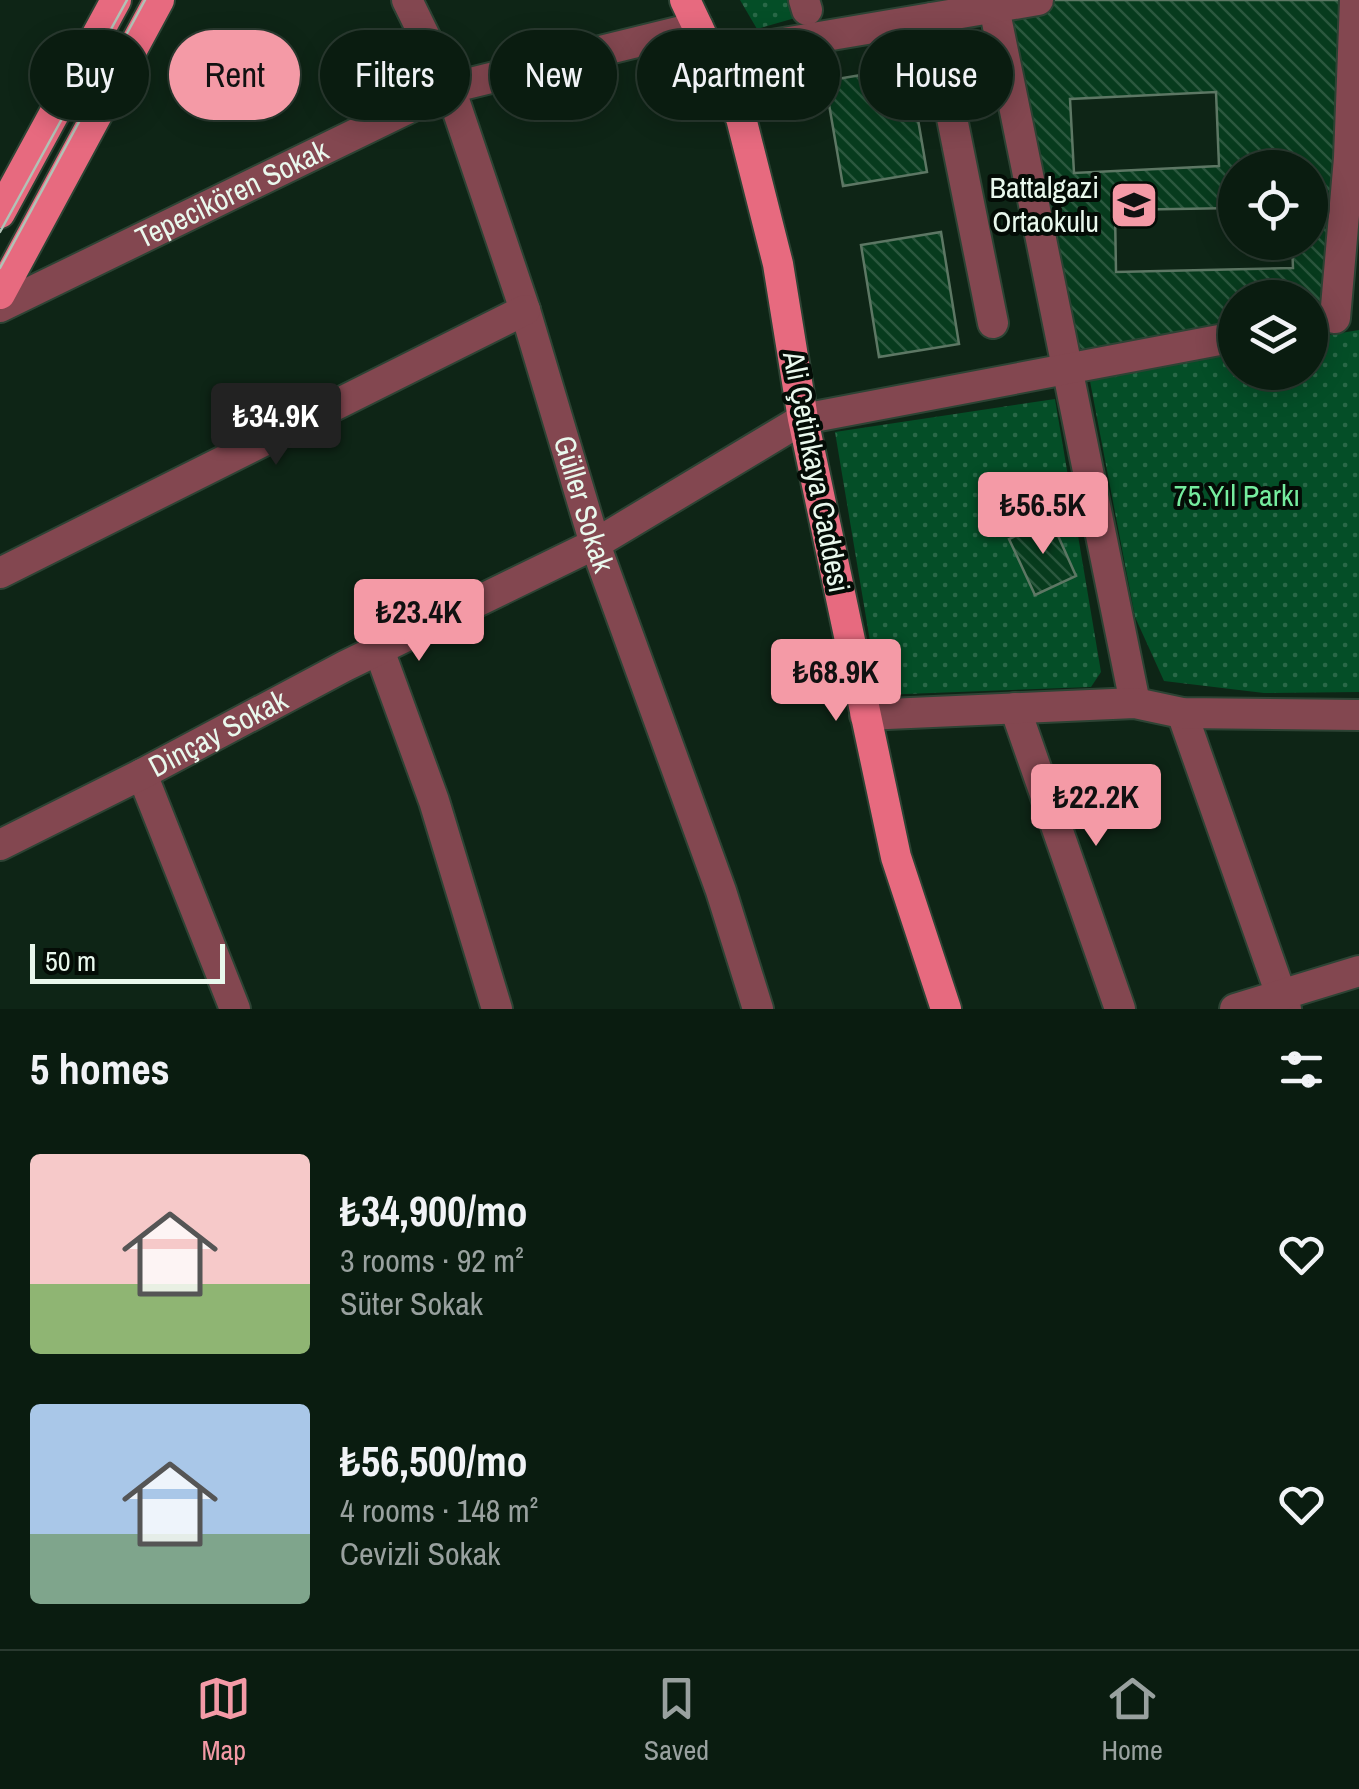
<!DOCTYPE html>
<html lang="en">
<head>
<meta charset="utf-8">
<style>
  body { margin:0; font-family:"Archivo Narrow",sans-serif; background:#132519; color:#f1f3f6; height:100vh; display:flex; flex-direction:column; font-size:38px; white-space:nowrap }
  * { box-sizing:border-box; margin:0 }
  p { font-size:32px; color:#99a19f }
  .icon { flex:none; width:55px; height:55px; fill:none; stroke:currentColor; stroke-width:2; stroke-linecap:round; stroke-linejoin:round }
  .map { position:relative; height:1009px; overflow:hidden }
  .details { display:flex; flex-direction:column; background:#0a1c10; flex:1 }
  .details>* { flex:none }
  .top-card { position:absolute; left:30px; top:30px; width:1300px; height:90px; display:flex; gap:20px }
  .controls { position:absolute; left:1218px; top:150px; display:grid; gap:20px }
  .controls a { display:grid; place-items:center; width:110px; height:110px; border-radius:50%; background:#0a1c10; box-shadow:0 5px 25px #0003,0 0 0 2px #2a3a30; font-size:50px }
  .scale { position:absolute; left:30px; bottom:25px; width:195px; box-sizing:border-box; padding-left:10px; border:5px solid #e9f8ed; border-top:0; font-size:28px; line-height:35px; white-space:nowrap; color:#e9f8ed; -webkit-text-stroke:8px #040c06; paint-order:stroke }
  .price { position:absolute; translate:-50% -85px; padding:0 22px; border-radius:10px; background:#f49aa6; color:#111; font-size:32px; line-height:65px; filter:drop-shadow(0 2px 5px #0008) }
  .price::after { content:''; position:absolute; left:50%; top:60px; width:30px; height:22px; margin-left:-15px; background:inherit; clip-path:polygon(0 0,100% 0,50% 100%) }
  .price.current { background:#222; color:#fff }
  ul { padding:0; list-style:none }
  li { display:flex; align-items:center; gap:30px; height:250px; padding:0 30px }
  li span { display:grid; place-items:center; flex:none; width:280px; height:200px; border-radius:10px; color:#555 }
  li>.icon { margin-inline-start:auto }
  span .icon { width:120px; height:120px; fill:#fffc; stroke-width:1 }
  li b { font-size:42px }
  h2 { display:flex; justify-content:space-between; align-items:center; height:120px; padding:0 30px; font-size:42px }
  .tag { padding:0 35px; border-radius:45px; background:#0a1c10; box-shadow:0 5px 25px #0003,0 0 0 2px #2a3a30; font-size:35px; line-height:90px }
  .tag.current { background:#f49aa6; color:#111 }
  .tabs { display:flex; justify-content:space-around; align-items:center; height:140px; border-top:2px solid #2a3a30; background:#0a1c10; font-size:28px; color:#99a19f }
  .tabs a { display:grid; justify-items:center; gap:5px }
  .tabs .current { color:#f49aa6 }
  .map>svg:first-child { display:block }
  .park { fill:url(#park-dots) }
  .building { fill:url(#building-back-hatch); stroke:#5d7764; stroke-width:2.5; fill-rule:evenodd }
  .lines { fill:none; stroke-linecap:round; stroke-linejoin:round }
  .minor-casing { stroke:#2d4334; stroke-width:34 }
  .major-casing { stroke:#2d4334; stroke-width:34 }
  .minor { stroke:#834750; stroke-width:30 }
  .major { stroke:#e76a7f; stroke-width:30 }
  .tram { stroke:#b1c2b6; stroke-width:2.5 }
  .labels { text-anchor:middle; stroke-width:8; stroke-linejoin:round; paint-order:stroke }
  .poi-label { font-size:30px; fill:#e9f8ed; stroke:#040c06; text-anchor:end }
  .street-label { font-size:30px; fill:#e9f8ed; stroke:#040c06 }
  .park-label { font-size:30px; fill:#75ec9e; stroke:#040c06 }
</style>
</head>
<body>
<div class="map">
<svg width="1359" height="1009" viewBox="0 0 1359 1009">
  <defs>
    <pattern id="park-dots" width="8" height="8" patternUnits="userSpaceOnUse" patternTransform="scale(2.5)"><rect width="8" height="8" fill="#044e27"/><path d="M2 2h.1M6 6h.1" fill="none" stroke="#296847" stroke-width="1.8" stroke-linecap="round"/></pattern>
    <pattern id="building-back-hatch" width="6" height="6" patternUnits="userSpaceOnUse" patternTransform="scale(2.5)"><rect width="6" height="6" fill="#073b1d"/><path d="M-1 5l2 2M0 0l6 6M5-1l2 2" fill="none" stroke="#2b583e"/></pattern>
  </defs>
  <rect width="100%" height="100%" fill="#0e2516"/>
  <path class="park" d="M740,0H804L802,16L757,29Z
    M1359,330V692L1264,693L1164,681L1135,617L1089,376L1235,351V372H1310V338Z
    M1055,399L1101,672L1091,687L879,695L835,432Z"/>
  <path class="building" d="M1038,0H1355L1335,318L1310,323V298H1235V337L1066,369L994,7ZM1235,168H1310V242H1235Z
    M909,67L927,172L843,186L825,81Z
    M1216,92L1219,166L1074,173L1070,99Z
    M1235,208V242H1292L1293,268L1116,272L1115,210Z
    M941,232L959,344L879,357L861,245Z
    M1051,520L1076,576L1035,595L1009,539Z"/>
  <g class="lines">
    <g class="minor-casing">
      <g id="minor">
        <path id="s1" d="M407,0L450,88L525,310L595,544L721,891L758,1009"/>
        <path d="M804,0L807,10"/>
        <path d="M994,7L1135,703"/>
        <path d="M932,18L993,323"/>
        <path d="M713,55L1038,0"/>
        <path id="s2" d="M0,307L450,88L698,27"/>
        <path d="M1335,318L1349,158L1355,0"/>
        <path d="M0,573L525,310"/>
        <path d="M379,650L434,801L497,1009"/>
        <path d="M1015,708L1120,1009"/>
        <path d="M1182,713L1286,1009"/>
        <path d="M865,715L1135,703L1182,713L1359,715"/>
        <path d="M142,774L235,1009"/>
        <path id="s3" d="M0,845L142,774L345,666L595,544L803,419L1235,337"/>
        <path d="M1235,1009L1359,971"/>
      </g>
    </g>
    <g class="major-casing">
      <path id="major" d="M685,0L741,118L778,264L803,419L896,857L946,1009
        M0,213L116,0
        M0,294L159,0"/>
    </g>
    <use href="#minor" class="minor"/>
    <use href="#major" class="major"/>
    <path class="tram" d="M0,232L127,0
      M0,268L145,0"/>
  </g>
  <defs>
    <g id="school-square" transform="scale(2.5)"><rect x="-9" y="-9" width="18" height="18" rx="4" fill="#f49aa6" stroke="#040c06"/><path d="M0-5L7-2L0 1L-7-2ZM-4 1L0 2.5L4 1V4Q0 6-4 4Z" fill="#111"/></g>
  </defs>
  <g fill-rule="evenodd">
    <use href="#school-square" x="1134" y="205"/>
  </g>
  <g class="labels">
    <g class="poi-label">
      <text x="1099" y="198">Battalgazi<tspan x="1099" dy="34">Ortaokulu</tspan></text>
    </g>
    <g class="street-label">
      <text dy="10" stroke="none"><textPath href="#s2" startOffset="258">Tepecikören Sokak</textPath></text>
      <text transform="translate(816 472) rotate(79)" y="10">Ali Çetinkaya Caddesi</text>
      <text dy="10" stroke="none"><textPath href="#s1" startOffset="535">Güller Sokak</textPath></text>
      <text dy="10" stroke="none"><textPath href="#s3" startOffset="245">Dinçay Sokak</textPath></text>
    </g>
    <g class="park-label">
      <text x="1237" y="506">75.Yıl Parkı</text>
    </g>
  </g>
</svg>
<div class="controls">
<a><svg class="icon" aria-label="locate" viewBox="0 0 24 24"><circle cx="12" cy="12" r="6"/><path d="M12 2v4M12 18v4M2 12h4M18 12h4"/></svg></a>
<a><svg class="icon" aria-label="layers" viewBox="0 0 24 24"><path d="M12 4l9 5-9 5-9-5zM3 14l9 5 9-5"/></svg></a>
</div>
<div class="scale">50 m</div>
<b class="price current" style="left:276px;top:468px">₺34.9K</b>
<b class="price" style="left:1043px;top:557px">₺56.5K</b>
<b class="price" style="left:419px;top:664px">₺23.4K</b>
<b class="price" style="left:836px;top:724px">₺68.9K</b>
<b class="price" style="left:1096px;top:849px">₺22.2K</b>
<div class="top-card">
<a class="tag">Buy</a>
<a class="tag current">Rent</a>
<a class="tag">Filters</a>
<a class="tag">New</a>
<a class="tag">Apartment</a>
<a class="tag">House</a>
</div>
</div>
<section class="details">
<h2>5 homes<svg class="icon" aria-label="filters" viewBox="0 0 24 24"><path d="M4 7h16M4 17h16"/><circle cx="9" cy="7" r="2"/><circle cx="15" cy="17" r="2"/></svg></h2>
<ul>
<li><span style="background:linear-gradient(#f6c9c9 65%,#8fb573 0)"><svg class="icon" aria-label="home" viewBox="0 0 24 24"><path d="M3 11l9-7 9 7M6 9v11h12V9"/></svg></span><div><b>₺34,900/mo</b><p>3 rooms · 92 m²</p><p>Süter Sokak</p></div><svg class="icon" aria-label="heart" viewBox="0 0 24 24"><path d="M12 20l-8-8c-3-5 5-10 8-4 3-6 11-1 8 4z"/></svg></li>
<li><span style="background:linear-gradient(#a9c7e8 65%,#7fa58c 0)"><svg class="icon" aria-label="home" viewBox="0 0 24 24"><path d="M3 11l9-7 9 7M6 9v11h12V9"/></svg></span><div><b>₺56,500/mo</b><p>4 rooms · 148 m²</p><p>Cevizli Sokak</p></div><svg class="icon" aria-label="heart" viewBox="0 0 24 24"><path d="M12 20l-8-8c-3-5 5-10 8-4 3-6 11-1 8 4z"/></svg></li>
</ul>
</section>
<nav class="tabs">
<a class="current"><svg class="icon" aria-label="map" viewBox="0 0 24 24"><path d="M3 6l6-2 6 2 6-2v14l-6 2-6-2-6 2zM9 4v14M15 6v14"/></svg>Map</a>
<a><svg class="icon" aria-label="saved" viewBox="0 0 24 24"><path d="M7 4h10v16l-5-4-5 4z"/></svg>Saved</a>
<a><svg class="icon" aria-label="home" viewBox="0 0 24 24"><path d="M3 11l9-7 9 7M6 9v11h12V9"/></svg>Home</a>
</nav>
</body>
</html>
